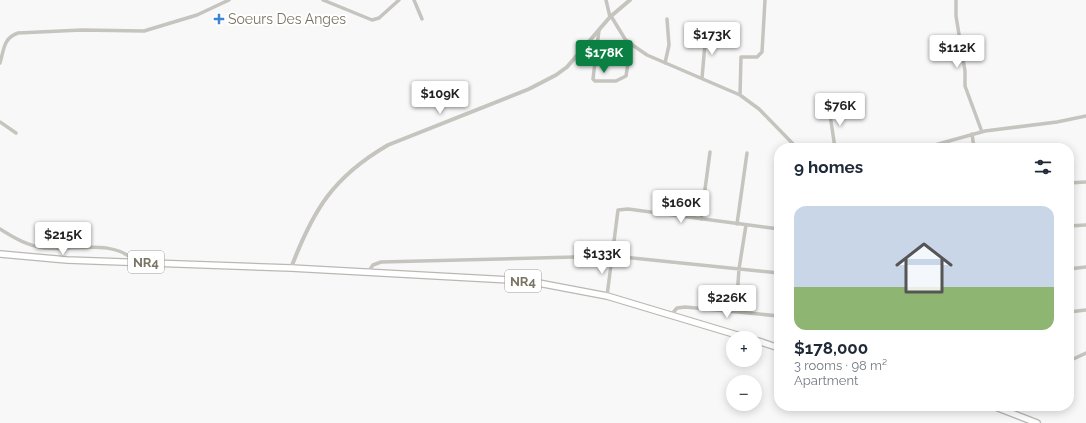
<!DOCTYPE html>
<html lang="en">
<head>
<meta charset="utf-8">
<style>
  body { margin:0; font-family:Raleway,sans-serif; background:#f6f6f7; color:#1f2937; height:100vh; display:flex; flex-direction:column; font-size:15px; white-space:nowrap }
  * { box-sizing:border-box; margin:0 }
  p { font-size:13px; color:#747a83 }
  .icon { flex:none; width:22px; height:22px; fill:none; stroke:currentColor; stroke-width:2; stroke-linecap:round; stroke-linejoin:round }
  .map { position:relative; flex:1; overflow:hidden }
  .details { position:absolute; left:774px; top:143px; width:300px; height:268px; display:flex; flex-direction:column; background:#fff; border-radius:16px; box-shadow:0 2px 10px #0003 }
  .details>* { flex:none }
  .fabs { position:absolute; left:726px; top:331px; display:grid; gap:8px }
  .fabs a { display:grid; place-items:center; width:36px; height:36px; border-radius:50%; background:#fff; box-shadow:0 2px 10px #0003; font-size:20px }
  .price { position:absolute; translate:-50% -34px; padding:0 9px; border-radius:4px; background:#fff; color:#222; font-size:13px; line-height:26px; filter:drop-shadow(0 1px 2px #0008) }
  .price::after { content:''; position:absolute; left:50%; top:24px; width:12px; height:9px; margin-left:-6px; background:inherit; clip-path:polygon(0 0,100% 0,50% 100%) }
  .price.selected { background:#0b8043; color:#fff }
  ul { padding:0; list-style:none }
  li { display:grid; align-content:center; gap:8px; height:212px; padding:0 20px }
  li span { display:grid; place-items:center; height:124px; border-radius:12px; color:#555 }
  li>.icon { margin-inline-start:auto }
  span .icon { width:72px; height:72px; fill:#fffc; stroke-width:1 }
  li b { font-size:17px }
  h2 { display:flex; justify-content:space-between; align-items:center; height:48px; padding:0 20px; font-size:17px }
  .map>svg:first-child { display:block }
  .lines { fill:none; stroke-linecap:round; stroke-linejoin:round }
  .trunk-casing { stroke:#bab8b2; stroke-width:8 }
  .minor { stroke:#c6c4be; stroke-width:3.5 }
  .tertiary { stroke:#c6c4be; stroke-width:4 }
  .trunk { stroke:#fff; stroke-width:5.5 }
  .poi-dot { fill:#3c83d5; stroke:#fff; stroke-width:1.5 }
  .labels { text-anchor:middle; stroke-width:4; stroke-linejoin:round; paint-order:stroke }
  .shield { fill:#fff; stroke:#a29e91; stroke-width:1 }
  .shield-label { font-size:13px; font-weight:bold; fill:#7a7462 }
  .poi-label { font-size:14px; fill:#7a7462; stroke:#fff; text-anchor:start }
</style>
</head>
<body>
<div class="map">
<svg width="1086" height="423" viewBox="0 0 1086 423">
  <rect width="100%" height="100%" fill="#f8f8f9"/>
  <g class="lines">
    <g class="trunk-casing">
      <path id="trunk" d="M0,254L67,260L291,268L528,281L607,296L747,338
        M755,340L779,348
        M993,406L1037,423"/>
    </g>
    <path class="minor" d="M323,0L372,20L379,18L399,0
      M414,0L422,19
      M606,0L610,17
      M956,0V16L965,71V86L982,132
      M611,16L625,39L631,44L647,55L740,95L759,109L797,148
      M599,30L593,79L595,81H616L626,76L631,44
      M0,63C4,50 3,38 18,33L82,30L144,31L197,15L229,0
      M665,63L669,45L667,19
      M702,78L706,32
      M740,95L741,57H757L762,52L765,0
      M829,108L835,148
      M0,122L16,133
      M972,134L974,148
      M924,148L985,131L1057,122L1086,116
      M1069,183L1086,182
      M701,219L710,152
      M737,224L747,153
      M1069,226L1086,225
      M0,229C14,238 28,246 45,248C74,251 113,238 136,262
      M1069,269L1086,267
      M367,273L373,265L381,262L613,256L779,273
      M607,296L618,210L628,209L779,229
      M736,312L739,269L746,225
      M1069,312L1086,310
      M671,315L677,308L685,307L779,316
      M1069,361L1086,353"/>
    <path class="tertiary" d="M291,268C313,210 333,177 388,145L529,89L556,75L567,67L610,17L630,0"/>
    <use href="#trunk" class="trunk"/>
  </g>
  <path class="poi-dot" d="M217 13h4v4h4v4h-4v4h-4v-4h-4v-4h4z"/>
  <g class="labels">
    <g class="shield">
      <rect x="128" y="251" width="36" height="22" rx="3"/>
      <rect x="505" y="270" width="36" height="22" rx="3"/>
    </g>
    <g class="shield-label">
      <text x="146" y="267">NR4</text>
      <text x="523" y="286">NR4</text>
    </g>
    <g class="poi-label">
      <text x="228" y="24">Soeurs Des Anges</text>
    </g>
  </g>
</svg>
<div class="fabs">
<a>+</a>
<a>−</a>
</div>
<b class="price" style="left:712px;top:56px">$173K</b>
<b class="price" style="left:957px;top:69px">$112K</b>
<b class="price selected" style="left:604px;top:74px">$178K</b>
<b class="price" style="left:440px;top:115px">$109K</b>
<b class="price" style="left:840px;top:127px">$76K</b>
<b class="price" style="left:681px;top:224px">$160K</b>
<b class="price" style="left:63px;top:256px">$215K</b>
<b class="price" style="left:602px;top:275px">$133K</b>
<b class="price" style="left:727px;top:319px">$226K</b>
<section class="details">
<h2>9 homes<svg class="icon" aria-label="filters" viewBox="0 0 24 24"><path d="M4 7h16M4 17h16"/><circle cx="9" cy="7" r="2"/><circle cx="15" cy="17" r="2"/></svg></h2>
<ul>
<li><span style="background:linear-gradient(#c9d6e8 65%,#8fb573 0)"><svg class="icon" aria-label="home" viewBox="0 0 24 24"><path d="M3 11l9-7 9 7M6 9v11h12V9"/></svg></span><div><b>$178,000</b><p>3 rooms · 98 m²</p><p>Apartment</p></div></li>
</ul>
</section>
</div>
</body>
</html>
